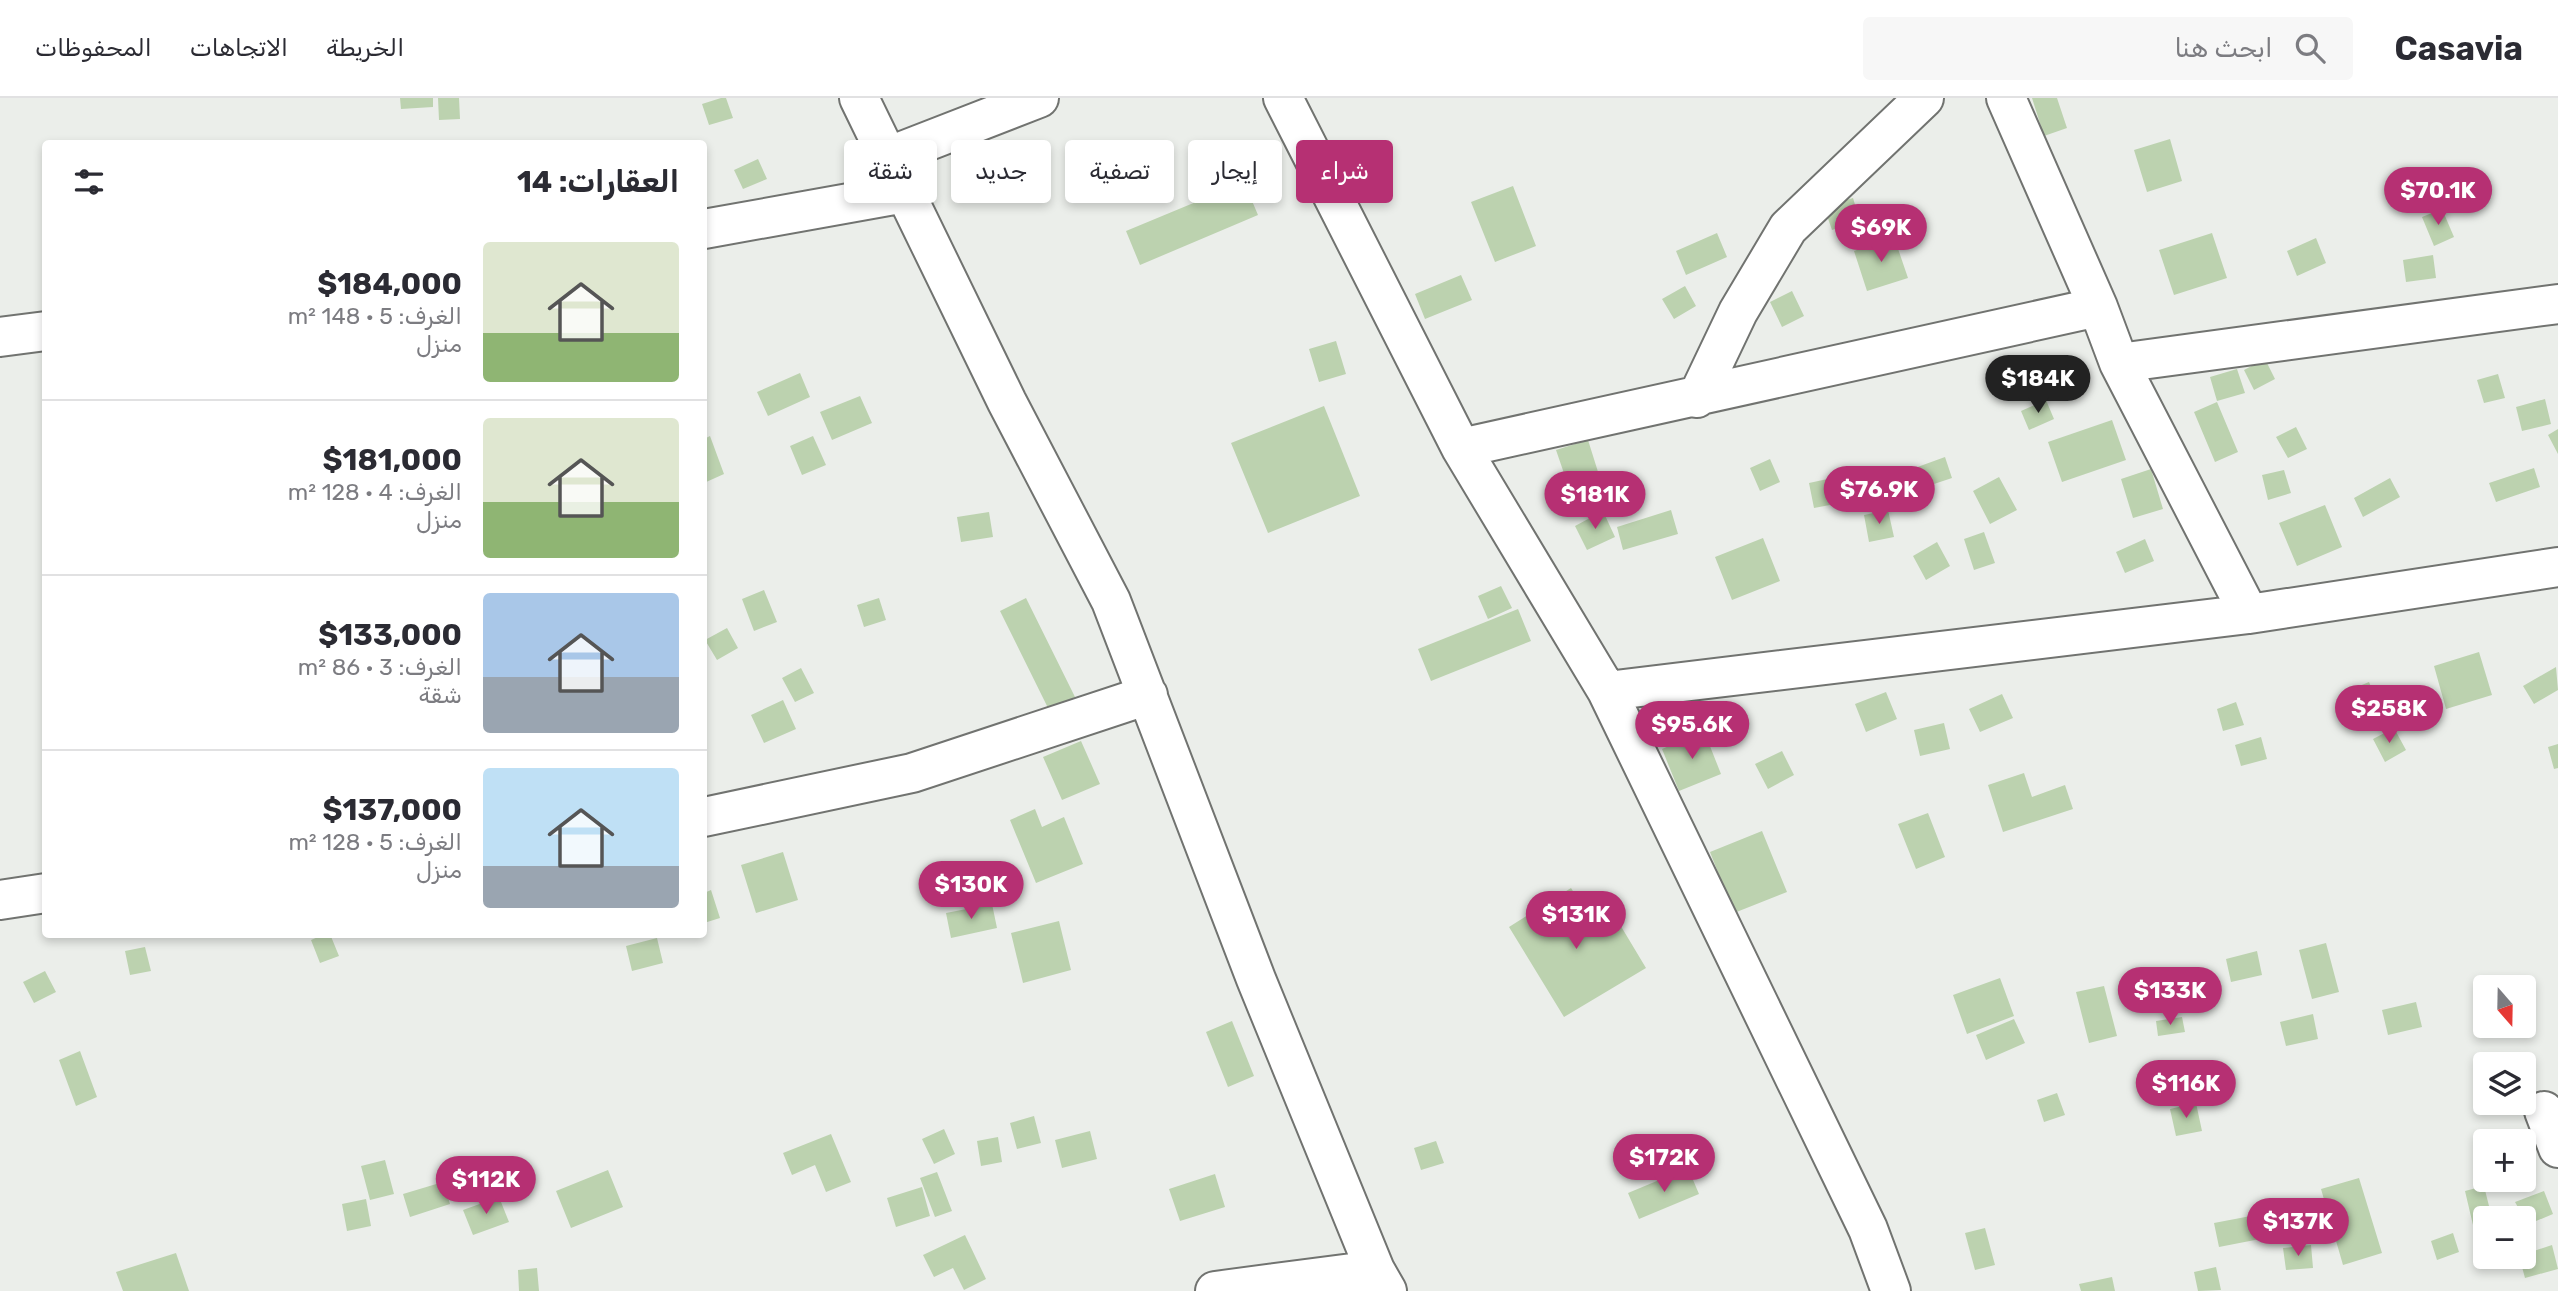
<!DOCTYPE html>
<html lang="ar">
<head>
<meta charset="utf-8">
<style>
  body { margin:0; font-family:Rubik,"Noto Sans Arabic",sans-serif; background:#f7f7f7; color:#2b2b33; direction:rtl; height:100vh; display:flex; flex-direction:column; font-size:26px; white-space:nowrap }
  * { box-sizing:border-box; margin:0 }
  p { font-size:23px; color:#7c7c81 }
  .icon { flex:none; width:38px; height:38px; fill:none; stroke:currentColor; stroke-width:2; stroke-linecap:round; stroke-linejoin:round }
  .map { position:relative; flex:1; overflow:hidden; direction:ltr }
  .drawer { position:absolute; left:42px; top:42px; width:665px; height:798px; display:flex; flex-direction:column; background:#fff; border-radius:7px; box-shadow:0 4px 10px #0003; direction:rtl }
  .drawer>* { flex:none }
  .banner { position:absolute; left:728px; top:42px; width:665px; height:63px; direction:rtl; display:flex; gap:14px }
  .needle { width:46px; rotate:160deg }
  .fabs { position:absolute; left:2473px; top:877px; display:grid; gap:14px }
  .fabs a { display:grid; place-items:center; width:63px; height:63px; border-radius:7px; background:#fff; box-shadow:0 4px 10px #0003; font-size:35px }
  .price { position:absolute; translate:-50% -60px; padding:0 16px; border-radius:24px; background:#b63073; color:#fff; font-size:23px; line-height:46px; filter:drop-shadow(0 2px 4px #0008) }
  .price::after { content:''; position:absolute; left:50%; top:42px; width:21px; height:16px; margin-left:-10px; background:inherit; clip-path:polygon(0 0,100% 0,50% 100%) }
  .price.on { background:#222; color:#fff }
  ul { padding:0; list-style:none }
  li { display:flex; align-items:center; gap:21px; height:175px; padding:0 28px }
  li+li { border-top:2px solid #e1e1e2 }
  li span { display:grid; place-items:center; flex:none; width:196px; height:140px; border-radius:7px; color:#555 }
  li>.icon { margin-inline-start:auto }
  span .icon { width:84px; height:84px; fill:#fffc; stroke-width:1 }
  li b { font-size:30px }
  h2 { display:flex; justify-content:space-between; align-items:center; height:84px; padding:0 28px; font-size:30px }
  .chip { padding:0 24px; border-radius:7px; background:#fff; box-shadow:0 4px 10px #0003; font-size:24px; line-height:63px }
  .chip.on { background:#b63073; color:#fff }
  header { display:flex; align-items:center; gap:42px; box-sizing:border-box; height:98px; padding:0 35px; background:#fff; border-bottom:2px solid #e1e1e2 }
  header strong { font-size:33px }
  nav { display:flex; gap:38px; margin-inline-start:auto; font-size:24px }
  .search { width:490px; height:63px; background:#f7f7f7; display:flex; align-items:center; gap:18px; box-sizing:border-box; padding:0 24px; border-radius:7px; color:#7c7c81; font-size:26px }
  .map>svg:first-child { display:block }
  .building { fill:#bcd2af }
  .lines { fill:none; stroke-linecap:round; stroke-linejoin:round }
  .minor-casing { stroke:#717370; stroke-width:42 }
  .minor { stroke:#fff; stroke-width:38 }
</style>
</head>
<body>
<header>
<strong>Casavia</strong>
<div class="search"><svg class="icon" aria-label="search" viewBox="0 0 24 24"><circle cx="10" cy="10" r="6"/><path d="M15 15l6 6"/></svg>ابحث هنا</div>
<nav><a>الخريطة</a><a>الاتجاهات</a><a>المحفوظات</a></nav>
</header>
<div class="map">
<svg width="2558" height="1193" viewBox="0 0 2558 1193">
  <rect width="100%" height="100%" fill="#ebeeea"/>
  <path class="building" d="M400,0H433V9L401,11Z
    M438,0H459L460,21L439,22Z
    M721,0H726L733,20L709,27L702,6Z
    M2032,0H2057L2067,30L2044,38Z
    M2170,41L2182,83L2147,94L2134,52Z
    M758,61L767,81L743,91L734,72Z
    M1244,84L1258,117L1140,167L1126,133Z
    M1513,88L1536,148L1495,164L1471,104Z
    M1853,100L1860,123L1832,132L1824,109Z
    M2442,111L2454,139L2434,148L2422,119Z
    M1717,135L1727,159L1686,177L1676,153Z
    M2212,135L2227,180L2174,197L2159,152Z
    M1894,139L1908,180L1867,193L1854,153Z
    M2316,140L2326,165L2297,178L2287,153Z
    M2433,157L2436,180L2406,184L2403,162Z
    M1461,177L1472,202L1425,221L1415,196Z
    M1685,188L1696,208L1674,221L1662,201Z
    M1792,193L1804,218L1782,229L1770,204Z
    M1336,243L1346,276L1319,284L1309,251Z
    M2265,261L2275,281L2254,292L2244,272Z
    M2237,271L2245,295L2217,303L2210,279Z
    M800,275L810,299L768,318L757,294Z
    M2498,276L2505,300L2484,305L2477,282Z
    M860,298L872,325L832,342L820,314Z
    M2545,301L2551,326L2522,333L2516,309Z
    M2046,302L2054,321L2029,332L2021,313Z
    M2217,304L2238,354L2215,364L2194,314Z
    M1324,308L1360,398L1268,435L1231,345Z
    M2112,322L2126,362L2062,384L2048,344Z
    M2296,329L2307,351L2288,360L2276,339Z
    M2558,331V356L2548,337Z
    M710,338L724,376L704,385V341Z
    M813,338L826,367L802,377L790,348Z
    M1588,342L1599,377L1568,387L1556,352Z
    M1945,359L1952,380L1919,391L1912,371Z
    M1770,361L1780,384L1760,393L1750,370Z
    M2534,370L2540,389L2496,404L2489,385Z
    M2151,371L2163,411L2133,420L2121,381Z
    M2284,372L2291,395L2268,402L2262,377Z
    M1846,377L1851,403L1814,410L1809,385Z
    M1999,379L2017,412L1990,426L1973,393Z
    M2390,380L2400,399L2363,419L2354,400Z
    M2325,407L2342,449L2297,468L2279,425Z
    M1671,412L1678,436L1623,452L1617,429Z
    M1888,412L1894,439L1869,444L1864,417Z
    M1603,413L1615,439L1587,452L1575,428Z
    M989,414L993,439L961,444L957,419Z
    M1984,434L1995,465L1974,472L1964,441Z
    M1763,440L1780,483L1732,502L1715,459Z
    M2145,441L2154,463L2125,475L2116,454Z
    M1937,444L1950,468L1926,482L1913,458Z
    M1501,488L1512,510L1488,521L1478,498Z
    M764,492L777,524L754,533L742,501Z
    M879,500L886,522L864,529L857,507Z
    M1026,500L1075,599L1049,612L1000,513Z
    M1518,511L1531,543L1431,583L1418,551Z
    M727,530L738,550L717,562L705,542Z
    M2479,554L2492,597L2446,611L2434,568Z
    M2556,569L2558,592L2534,606L2523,588Z
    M801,570L814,595L795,604L782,580Z
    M2369,584L2383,618L2354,630L2340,596Z
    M1886,594L1897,621L1866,634L1855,606Z
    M2002,596L2013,620L1980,634L1969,611Z
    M783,602L796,631L764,645L751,617Z
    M2236,604L2244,627L2223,633L2217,611Z
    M1944,625L1950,651L1920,658L1914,632Z
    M2394,630L2406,652L2385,664L2373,641Z
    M1704,633L1721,676L1679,693L1662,651Z
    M2261,639L2267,661L2241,668L2235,647Z
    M1081,643L1100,686L1062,702L1043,659Z
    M2558,646V670L2554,671L2548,649Z
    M1782,653L1794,677L1768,691L1755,666Z
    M2024,675L2032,699L2065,687L2073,711L2003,734L1988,687Z
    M1035,711L1042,729L1064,719L1083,766L1036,785L1010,722Z
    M1928,715L1945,759L1916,771L1898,726Z
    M1762,733L1787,794L1734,815L1710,754Z
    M783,754L798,802L756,815L741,767Z
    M1571,790L1591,822L1610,810L1646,870L1564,919L1509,829Z
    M711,792L720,820L704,825V795Z
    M992,806L997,830L951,840L946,815Z
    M1059,823L1071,872L1023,885L1011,835Z
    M325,836H330L339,858L320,865L311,842Z
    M657,840L663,865L632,873L626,848Z
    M2326,845L2339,894L2312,901L2299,852Z
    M145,849L151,873L130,877L125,853Z
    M2257,853L2262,877L2231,884L2226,861Z
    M45,873L56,894L34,905L23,884Z
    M2000,880L2014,918L1967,936L1953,897Z
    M2104,888L2117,938L2089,945L2076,894Z
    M2416,904L2422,929L2388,937L2382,912Z
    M2313,916L2318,941L2286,948L2280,924Z
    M2182,919L2185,934L2158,938L2156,923Z
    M2014,921L2025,945L1986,962L1976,937Z
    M1232,923L1254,978L1228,989L1206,934Z
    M80,953L97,999L76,1008L59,962Z
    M2057,995L2065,1017L2044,1024L2037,1002Z
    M2196,1005L2202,1033L2176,1038L2170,1011Z
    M1034,1018L1041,1045L1017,1051L1010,1025Z
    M944,1031L955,1056L934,1066L922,1041Z
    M1090,1033L1097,1061L1062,1070L1055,1042Z
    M831,1036L851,1084L826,1094L815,1067L792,1077L783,1055Z
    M998,1039L1002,1064L981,1068L977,1043Z
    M1436,1043L1444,1065L1421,1072L1414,1050Z
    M385,1062L394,1096L370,1102L361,1068Z
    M1688,1070L1699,1096L1639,1121L1628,1095Z
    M608,1072L623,1109L571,1130L556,1093Z
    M937,1074L952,1113L935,1119L920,1080Z
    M1215,1076L1225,1109L1180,1123L1169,1091Z
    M2359,1080L2382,1155L2343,1167L2321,1091Z
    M443,1084L450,1106L410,1119L403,1096Z
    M2484,1088L2492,1120H2485V1142L2477,1144L2465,1093Z
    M922,1089L930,1118L896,1129L887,1100Z
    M2544,1093L2553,1116L2524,1128V1120L2515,1104Z
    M499,1099L509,1124L473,1137L463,1112Z
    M366,1101L371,1128L347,1133L342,1106Z
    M2256,1117L2260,1141L2219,1149L2214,1125Z
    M1985,1130L1995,1167L1975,1172L1965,1135Z
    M2453,1135L2459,1154L2437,1162L2431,1143Z
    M965,1137L986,1181L964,1192L953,1170L934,1179L923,1157Z
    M2311,1147L2313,1170L2286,1172L2283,1150Z
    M2552,1147L2558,1171L2525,1180L2519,1158Z
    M176,1155L189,1193H123L116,1174Z
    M2216,1169L2221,1192L2198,1193L2194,1174Z
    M537,1170L539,1193H519L518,1172Z
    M2112,1179L2115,1193H2081L2079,1186Z"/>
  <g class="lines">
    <g class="minor-casing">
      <path id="minor" d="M859,0L1007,304L1111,503L1256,881L1375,1172L1387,1193
        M1283,0L1461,350L1607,593L1868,1131L1891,1193
        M2006,0L2098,209L2119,265L2249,516
        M887,59L1039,0
        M704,131L905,95
        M0,239L46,233
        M2119,265L2558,206
        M1697,300L1738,214L1788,130L1924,0
        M1461,350L2098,209
        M1607,593L2249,516L2558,469
        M704,719L912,675L1148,597
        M0,802L46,795
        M2544,1013L2558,1050
        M1215,1193L1375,1172"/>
    </g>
    <use href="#minor" class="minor"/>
  </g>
</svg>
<div class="fabs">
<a><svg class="needle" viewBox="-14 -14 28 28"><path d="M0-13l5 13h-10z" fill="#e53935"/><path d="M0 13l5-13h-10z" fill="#7c7c81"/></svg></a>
<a><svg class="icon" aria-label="layers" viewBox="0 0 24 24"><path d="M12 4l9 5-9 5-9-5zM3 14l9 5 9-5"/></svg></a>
<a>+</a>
<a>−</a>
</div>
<b class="price" style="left:2438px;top:129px">$70.1K</b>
<b class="price" style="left:1881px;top:166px">$69K</b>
<b class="price on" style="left:2038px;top:317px">$184K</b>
<b class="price" style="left:1879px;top:428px">$76.9K</b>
<b class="price" style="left:1595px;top:433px">$181K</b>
<b class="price" style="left:2389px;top:647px">$258K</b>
<b class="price" style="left:1692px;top:663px">$95.6K</b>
<b class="price" style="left:971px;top:823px">$130K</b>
<b class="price" style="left:1576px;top:853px">$131K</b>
<b class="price" style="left:2170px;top:929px">$133K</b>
<b class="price" style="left:2186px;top:1022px">$116K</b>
<b class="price" style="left:1664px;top:1096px">$172K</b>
<b class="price" style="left:486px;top:1118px">$112K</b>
<b class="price" style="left:2298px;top:1160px">$137K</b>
<div class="banner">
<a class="chip on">شراء</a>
<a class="chip">إيجار</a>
<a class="chip">تصفية</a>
<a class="chip">جديد</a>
<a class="chip">شقة</a>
</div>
<section class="drawer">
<h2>العقارات: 14<svg class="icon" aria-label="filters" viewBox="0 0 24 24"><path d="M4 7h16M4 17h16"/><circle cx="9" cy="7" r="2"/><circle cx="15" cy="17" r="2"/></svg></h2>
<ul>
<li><span style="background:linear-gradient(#dfe7d0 65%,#8fb573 0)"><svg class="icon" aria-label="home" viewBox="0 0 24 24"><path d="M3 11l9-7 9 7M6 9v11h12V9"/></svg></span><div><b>$184,000</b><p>الغرف: 5 · 148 m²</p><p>منزل</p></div></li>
<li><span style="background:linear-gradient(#dfe7d0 60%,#8fb573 0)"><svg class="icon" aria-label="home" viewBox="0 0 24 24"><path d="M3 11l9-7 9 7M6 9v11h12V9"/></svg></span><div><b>$181,000</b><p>الغرف: 4 · 128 m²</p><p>منزل</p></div></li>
<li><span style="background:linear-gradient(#a9c7e8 60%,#9aa5b1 0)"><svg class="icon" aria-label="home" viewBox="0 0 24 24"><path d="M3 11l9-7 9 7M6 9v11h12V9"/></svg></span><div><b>$133,000</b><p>الغرف: 3 · 86 m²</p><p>شقة</p></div></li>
<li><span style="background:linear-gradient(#bfe0f5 70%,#9aa5b1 0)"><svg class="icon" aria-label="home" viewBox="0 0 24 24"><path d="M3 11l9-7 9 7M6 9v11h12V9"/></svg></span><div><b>$137,000</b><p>الغرف: 5 · 128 m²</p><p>منزل</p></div></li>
</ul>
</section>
</div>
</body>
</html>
